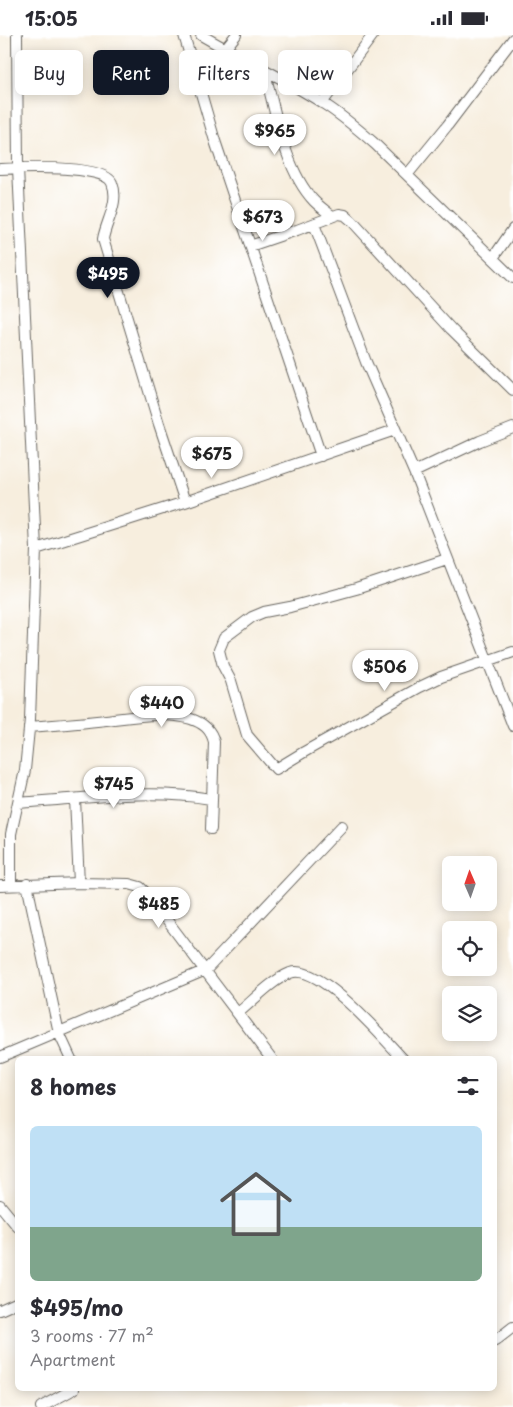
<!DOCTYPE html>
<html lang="en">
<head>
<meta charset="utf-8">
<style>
  body { margin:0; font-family:"Playpen Sans",sans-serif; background:#f2f2f3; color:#2b2b33; height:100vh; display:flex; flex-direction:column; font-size:19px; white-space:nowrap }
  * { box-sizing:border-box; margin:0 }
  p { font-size:16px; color:#7c7c81 }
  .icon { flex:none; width:28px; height:28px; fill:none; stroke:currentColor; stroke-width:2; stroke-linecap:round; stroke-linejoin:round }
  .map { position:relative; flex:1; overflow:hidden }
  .panel { position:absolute; left:15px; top:1021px; width:482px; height:335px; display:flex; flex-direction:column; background:#fff; border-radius:8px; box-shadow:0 2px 12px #0003 }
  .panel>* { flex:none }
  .top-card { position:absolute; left:15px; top:15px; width:484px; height:45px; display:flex; gap:10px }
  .needle { width:32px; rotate:358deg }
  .buttons { position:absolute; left:442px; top:821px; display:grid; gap:10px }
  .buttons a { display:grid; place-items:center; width:55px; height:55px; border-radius:8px; background:#fff; box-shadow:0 2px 12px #0003; font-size:25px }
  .price { position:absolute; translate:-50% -42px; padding:0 11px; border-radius:18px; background:#fff; color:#222; font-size:16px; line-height:32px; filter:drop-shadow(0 1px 2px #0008) }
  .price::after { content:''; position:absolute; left:50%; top:30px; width:15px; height:11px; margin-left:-8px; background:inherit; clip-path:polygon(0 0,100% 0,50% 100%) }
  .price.active { background:#111827; color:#fff }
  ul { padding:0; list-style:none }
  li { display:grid; align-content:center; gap:10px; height:265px; padding:0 15px }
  li span { display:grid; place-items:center; height:155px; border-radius:8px; color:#555 }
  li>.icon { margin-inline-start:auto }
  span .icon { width:90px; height:90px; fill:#fffc; stroke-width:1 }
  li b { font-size:21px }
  h2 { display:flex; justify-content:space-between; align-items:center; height:60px; padding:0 15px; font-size:21px }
  .pill { padding:0 18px; border-radius:8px; background:#fff; box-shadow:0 2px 12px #0003; font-size:18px; line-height:45px }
  .pill.active { background:#111827; color:#fff }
  .status { display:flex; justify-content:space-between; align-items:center; height:35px; padding:0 25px; background:#fff; direction:ltr }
  .status svg { height:14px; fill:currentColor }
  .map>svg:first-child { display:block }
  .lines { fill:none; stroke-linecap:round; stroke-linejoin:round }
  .minor-casing { stroke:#696660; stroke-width:12 }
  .minor { stroke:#fff; stroke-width:10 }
</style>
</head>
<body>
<div class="status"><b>15:05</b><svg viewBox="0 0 49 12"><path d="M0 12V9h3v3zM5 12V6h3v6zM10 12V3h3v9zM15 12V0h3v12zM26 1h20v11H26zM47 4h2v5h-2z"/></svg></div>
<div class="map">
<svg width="513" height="1372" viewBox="0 0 513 1372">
  <rect width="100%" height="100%" fill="#fff"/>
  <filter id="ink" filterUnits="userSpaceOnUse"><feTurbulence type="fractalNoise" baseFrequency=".02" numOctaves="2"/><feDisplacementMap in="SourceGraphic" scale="10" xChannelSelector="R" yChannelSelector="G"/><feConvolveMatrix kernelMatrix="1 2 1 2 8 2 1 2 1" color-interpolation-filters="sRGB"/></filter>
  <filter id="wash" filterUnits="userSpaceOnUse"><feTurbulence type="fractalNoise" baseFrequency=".0096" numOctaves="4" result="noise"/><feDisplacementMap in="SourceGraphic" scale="20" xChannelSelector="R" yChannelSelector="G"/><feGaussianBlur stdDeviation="1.12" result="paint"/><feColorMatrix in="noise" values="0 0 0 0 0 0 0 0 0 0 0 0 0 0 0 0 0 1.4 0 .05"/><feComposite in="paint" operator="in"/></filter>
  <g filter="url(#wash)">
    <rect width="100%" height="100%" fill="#f7eede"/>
  </g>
  <g filter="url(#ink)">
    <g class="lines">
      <g class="minor-casing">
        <path id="minor" d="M184,0L215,106L321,421
          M201,0C240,23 282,42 321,67C340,79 358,94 375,109L513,243
          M225,14L236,0
          M264,34C275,75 285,136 314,166C320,172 326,176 332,181
          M322,68L373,0
          M0,134C19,133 105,129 112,148C120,167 106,186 103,204L159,389L185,467
          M407,140L447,91L513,4
          M314,189L366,327L414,437L513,691
          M250,211L297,195L339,179L345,180L352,186L451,294L513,355
          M493,223L513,194
          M414,437L480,406L513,393
          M36,514L185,467L395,395
          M447,524L356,554L290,572L264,577L252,582L224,603L219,615L223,631L231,646L247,700L276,734L304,717L420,652L441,642L513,617
          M29,692C55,690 81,688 106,685C134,682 164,676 191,684C203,688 211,694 214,707L211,794
          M75,764L79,848
          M18,768C82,764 147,753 211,764
          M27,849L59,998L71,1024
          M11,850V799L25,735L30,684L36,514L18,133L17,0
          M0,851L79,848L129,849L140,852L147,859L272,1024
          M238,978C254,965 271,946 290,938C319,927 384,1004 403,1024
          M0,1022L206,935L342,791
          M0,1170L18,1192
          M0,1275L18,1267
          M495,1306L513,1292
          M41,1372L74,1354"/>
      </g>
      <use href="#minor" class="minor"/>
    </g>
  </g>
</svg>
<div class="buttons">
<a><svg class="needle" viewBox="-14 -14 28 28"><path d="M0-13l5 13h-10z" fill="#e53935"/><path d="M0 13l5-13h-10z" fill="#7c7c81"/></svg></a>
<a><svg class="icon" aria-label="locate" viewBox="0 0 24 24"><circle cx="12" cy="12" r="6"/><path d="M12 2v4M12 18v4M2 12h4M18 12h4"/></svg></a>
<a><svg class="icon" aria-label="layers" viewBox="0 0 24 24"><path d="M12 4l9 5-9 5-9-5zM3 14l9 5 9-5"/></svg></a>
</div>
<b class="price" style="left:275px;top:121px">$965</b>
<b class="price" style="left:263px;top:207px">$673</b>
<b class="price active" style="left:108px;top:264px">$495</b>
<b class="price" style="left:212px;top:444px">$675</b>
<b class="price" style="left:385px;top:657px">$506</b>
<b class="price" style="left:162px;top:693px">$440</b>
<b class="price" style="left:114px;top:774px">$745</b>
<b class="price" style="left:159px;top:894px">$485</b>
<div class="top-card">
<a class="pill">Buy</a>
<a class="pill active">Rent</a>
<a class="pill">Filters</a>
<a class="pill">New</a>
</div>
<section class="panel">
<h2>8 homes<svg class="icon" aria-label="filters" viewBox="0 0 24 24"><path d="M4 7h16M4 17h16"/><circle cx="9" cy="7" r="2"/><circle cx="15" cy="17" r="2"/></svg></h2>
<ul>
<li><span style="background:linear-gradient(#bfe0f5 65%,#7fa58c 0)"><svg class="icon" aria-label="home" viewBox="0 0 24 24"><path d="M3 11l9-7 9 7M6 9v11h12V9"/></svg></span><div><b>$495/mo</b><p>3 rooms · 77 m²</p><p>Apartment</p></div></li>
</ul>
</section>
</div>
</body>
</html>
